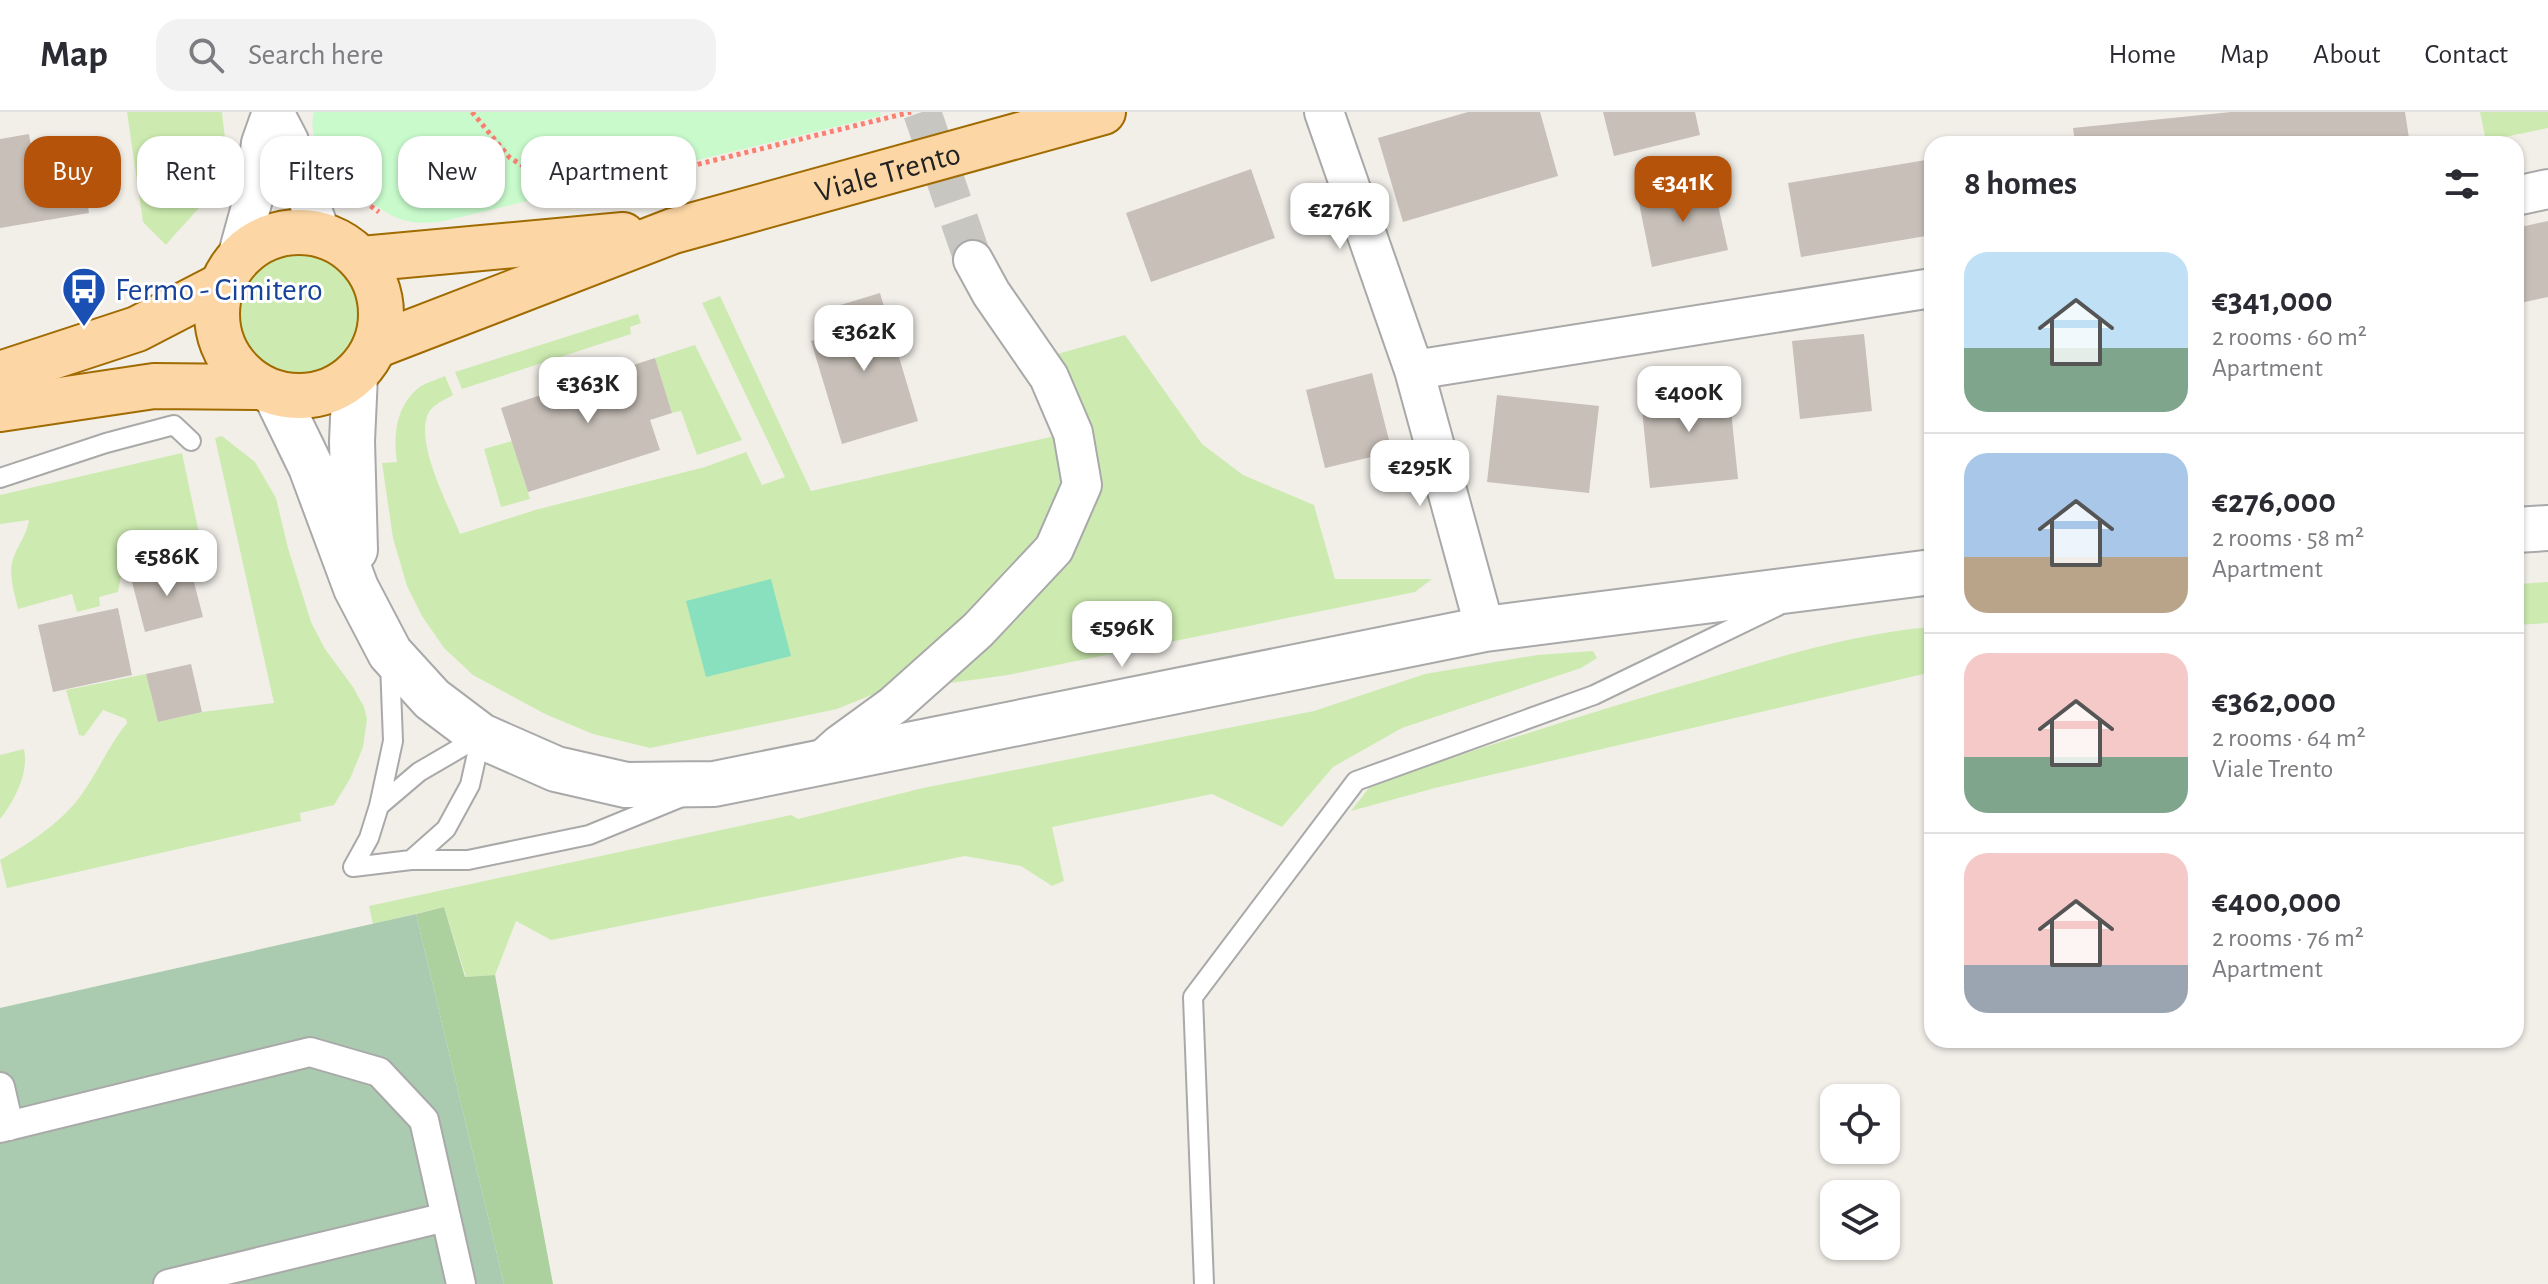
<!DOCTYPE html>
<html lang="en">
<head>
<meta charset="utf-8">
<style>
  body { margin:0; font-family:"Alegreya Sans",sans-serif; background:#f2f2f3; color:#2b2b33; height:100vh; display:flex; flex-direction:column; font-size:30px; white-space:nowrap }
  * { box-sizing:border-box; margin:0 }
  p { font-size:26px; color:#7c7c81 }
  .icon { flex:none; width:44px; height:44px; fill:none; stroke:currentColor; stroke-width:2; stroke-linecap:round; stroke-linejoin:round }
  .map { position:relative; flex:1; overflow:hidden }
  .drawer { position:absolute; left:1924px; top:24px; width:600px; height:912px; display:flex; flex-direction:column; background:#fff; border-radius:24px; box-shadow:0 2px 6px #0004 }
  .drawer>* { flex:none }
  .banner { position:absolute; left:24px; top:24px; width:760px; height:72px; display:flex; gap:16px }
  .tools { position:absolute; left:1820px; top:972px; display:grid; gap:16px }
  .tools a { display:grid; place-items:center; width:80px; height:80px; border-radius:16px; background:#fff; box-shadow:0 2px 6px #0004; font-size:40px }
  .price { position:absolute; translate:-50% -68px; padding:0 18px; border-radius:16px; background:#fff; color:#222; font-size:26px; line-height:52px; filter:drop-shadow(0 2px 4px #0008) }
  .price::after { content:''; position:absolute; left:50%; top:48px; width:24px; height:18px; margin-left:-12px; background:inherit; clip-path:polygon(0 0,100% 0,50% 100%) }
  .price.current { background:#b45309; color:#fff }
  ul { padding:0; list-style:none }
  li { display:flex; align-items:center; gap:24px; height:200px; padding:0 40px }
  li+li { border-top:2px solid #e1e1e2 }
  li span { display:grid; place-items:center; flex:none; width:224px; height:160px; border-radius:24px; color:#555 }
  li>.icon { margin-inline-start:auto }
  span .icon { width:96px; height:96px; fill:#fffc; stroke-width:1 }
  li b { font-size:34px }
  h2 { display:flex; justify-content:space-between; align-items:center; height:96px; padding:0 40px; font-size:34px }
  .tag { padding:0 28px; border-radius:24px; background:#fff; box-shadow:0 2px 6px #0004; font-size:28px; line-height:72px }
  .tag.current { background:#b45309; color:#fff }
  header { display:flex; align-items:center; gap:48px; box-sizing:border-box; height:112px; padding:0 40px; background:#fff; border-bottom:2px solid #e1e1e2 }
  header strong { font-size:38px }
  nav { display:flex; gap:44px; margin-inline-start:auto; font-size:28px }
  .search { width:560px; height:72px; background:#f2f2f3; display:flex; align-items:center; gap:20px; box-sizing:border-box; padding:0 28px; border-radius:24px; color:#7c7c81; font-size:30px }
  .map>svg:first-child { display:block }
  .grass { fill:#cdebb0 }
  .forest { fill:#add19e }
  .cemetery { fill:#aacbaf }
  .park { fill:#c8facc }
  .pitch { fill:#88e0be }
  .building { fill:#c7bfb8 }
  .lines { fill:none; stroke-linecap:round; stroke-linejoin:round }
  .minor-tunnel { stroke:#c8c6c1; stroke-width:38; stroke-dasharray:38 19; stroke-linecap:butt }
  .service-casing { stroke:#a9a9a9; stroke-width:22 }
  .pedestrian-casing { stroke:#a9a9a9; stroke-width:32 }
  .minor-casing { stroke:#a9a9a9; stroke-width:42 }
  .tertiary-casing { stroke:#a9a9a9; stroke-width:48 }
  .primary-casing { stroke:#a06b00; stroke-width:48 }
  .path { stroke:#fa8072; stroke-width:5; stroke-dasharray:4 4; stroke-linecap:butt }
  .service { stroke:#fff; stroke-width:18 }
  .pedestrian { stroke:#fff; stroke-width:28 }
  .minor { stroke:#fff; stroke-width:38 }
  .tertiary { stroke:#fff; stroke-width:44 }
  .primary { stroke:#fcd6a4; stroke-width:44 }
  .labels { text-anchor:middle; stroke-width:6; stroke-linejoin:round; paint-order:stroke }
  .street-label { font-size:32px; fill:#222; stroke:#fff }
  .transit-label { font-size:32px; fill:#164399; stroke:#fff; text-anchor:start }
</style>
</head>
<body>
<header>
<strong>Map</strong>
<div class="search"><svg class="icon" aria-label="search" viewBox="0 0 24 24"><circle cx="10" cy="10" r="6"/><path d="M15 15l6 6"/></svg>Search here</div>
<nav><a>Home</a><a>Map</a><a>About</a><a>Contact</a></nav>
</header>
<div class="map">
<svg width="2548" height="1172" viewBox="0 0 2548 1172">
  <rect width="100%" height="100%" fill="#f2efe9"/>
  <path class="grass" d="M127,0H222C223,15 229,43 225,57C218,80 182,113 166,133L143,110Z
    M2480,0H2548V16L2486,29Z
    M234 202a67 67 0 1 1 134 0a67 67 0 1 1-134 0Z
    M720,184L811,379L1055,324C1066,374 1062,381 1042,427L1036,426L1026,443L955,515L908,557L874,582L837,597L650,636L593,622L545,602L473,563L444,536L422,504L407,474L393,426L382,351L397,350C393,323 396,292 421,274C428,270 438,267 445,264L453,283C443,289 433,292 428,302C415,332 449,394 460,422L535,398L705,355L746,340L762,373L785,365L702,191Z
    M638,202L641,211L630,215L631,222L462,277L455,260Z
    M1125,223L1202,332L1243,363L1314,393L1335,467H1432L1415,480L1008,563L950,571L1023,501L1070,444L1083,418L1097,377L1050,244Z
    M695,233L742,328L697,343L681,299L672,301L655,246Z
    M222,324L255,350L276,386L288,436L311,510L325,537L353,575L364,595L367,607L363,635L350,667L334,693L300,701L301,709L7,776L0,748C27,733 60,711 79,686C97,662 108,634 127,611L126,607L103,598L84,624L79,623L66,578L146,562L158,610L202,600L274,591L215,326Z
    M512,329L530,387L501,395L484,337Z
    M182,341L200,426L119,448L121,465L118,480L99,485L100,494L77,500L72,482L18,497C15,483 9,466 12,451C15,436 27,424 29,408L0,412V383Z
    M2548,470V511L2516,513V472Z
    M1932,515V560L1435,676L1351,699L1372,672C1481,636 1591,600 1702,568C1776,546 1854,521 1932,515Z
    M1593,539L1597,546L1581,556L1402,616L1333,655L1282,715L1212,682L1052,715L1064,769L1052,774L1021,754L965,744L551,828L516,809L495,863L466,865L444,795L373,812L369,794L791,703L798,707L923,676L1314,599L1425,562L1537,543Z
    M24,637C29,661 15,688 0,707V643Z"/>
  <path class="forest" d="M444,795L465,865L495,863L553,1172H504L416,802Z"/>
  <path class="cemetery" d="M416,802L504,1172H0V896Z"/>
  <path class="park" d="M314,0H880L881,4L444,109C429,111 414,112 400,107C379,100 332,61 321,43C314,30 310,13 314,0Z"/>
  <path class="pitch" d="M771,467L791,544L706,565L686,489Z"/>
  <path class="building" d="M1468,0H1540L1558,64L1403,110L1378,26Z
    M1603,0H1695L1700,23L1614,44Z
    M2231,0H2405L2409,26L2362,32H2075L2073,16Z
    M29,22L33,46L70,40L73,55L92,52L98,86L87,87L89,101L0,116V27Z
    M1932,47V123L1801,145L1788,71Z
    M1251,57L1275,126L1151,170L1126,101Z
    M1713,70L1728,138L1652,155L1638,86Z
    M2548,109V185L2516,192V116Z
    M880,181L918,309L842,332L811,229L844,219L837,194Z
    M1932,210V244H1930L1926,211Z
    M1864,222L1872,299L1800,307L1792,229Z
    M655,246L672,301L650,308L660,338L528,380L501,296Z
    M1372,261L1392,340L1325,356L1306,278Z
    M1728,269L1738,367L1650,376L1640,278Z
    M1497,283L1599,294L1589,381L1487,370Z
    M189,451L203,505L145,520L131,466Z
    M118,496L132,563L53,580L38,513Z
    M191,552L202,600L158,610L146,562Z"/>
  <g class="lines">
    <path class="minor-tunnel" d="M922,0L973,148"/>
    <g class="service-casing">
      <path id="service" d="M0,366L106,331L174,313L191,329
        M379,694L393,629L390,551
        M411,748H468L589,723L682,685
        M353,755L411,748L446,717L470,673L481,624
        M353,755L369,726L379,694L419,660L479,625
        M1204,1172L1193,885L1356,669L1594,583L1778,494"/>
    </g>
    <g class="pedestrian-casing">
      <path id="pedestrian" d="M0,975L9,1014
        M0,1016L310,940L379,960L424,1008L461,1172
        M168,1172L446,1105"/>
    </g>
    <g class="minor-casing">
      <path id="minor" d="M274,0L289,29L298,63L322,123
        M1324,0L1414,258L1485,517
        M2516,84L2548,77
        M236,149L255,80L261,31L272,0
        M1414,258L1932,176
        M818,652L839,633L894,593L978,518L1054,437L1082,373L1073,321L1049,265L991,181L973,148"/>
    </g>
    <g class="tertiary-casing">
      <path id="tertiary" d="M355,263L352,329L355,438
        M275,281L311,355L356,476L390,541L432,587L481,624L556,657L626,673L714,672L1485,517L1932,460
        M2516,418L2548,416"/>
    </g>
    <g class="primary-casing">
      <g id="primary">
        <circle cx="299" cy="202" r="82"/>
        <path d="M362,147L623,123"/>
        <path id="s1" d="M375,234L673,119L1103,0"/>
        <path d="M0,262L137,217L222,173"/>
        <path d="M0,297L154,274L260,275"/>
      </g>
    </g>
    <path class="path" d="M472,0L510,46L571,82
      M589,79L911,0
      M351,80L379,100"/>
    <use href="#service" class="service"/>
    <use href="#pedestrian" class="pedestrian"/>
    <use href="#minor" class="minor"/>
    <use href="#tertiary" class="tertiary"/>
    <use href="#primary" class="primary"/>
  </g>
  <defs>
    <g id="bus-pin" transform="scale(2.3)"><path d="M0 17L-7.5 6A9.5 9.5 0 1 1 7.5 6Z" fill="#1a4fb4" stroke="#fff"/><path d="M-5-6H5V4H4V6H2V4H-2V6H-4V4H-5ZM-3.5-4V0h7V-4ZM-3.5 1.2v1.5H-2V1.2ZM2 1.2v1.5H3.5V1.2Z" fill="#fff"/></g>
  </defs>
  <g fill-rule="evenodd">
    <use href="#bus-pin" x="84" y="177"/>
  </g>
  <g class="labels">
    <g class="street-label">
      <text dy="11" stroke="none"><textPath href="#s1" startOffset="542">Viale Trento</textPath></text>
    </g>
    <g class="transit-label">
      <text x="115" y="188">Fermo - Cimitero</text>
    </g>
  </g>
</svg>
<div class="tools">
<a><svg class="icon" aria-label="locate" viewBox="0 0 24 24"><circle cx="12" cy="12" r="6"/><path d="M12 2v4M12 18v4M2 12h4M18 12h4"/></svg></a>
<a><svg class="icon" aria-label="layers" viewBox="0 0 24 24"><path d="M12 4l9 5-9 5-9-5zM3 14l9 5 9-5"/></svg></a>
</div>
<b class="price current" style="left:1683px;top:112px">€341K</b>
<b class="price" style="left:1340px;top:139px">€276K</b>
<b class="price" style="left:864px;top:261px">€362K</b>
<b class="price" style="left:588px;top:313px">€363K</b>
<b class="price" style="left:1689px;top:322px">€400K</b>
<b class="price" style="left:1420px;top:396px">€295K</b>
<b class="price" style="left:167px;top:486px">€586K</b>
<b class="price" style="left:1122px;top:557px">€596K</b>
<div class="banner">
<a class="tag current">Buy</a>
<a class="tag">Rent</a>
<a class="tag">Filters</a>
<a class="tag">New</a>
<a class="tag">Apartment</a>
</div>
<section class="drawer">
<h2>8 homes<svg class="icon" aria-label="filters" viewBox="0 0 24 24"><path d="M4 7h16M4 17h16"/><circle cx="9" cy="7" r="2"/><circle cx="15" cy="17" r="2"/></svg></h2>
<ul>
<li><span style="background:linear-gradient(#bfe0f5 60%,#7fa58c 0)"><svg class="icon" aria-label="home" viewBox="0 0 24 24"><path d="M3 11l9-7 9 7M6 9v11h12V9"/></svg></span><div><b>€341,000</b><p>2 rooms · 60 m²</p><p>Apartment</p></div></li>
<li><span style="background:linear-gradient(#a9c7e8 65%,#b9a48a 0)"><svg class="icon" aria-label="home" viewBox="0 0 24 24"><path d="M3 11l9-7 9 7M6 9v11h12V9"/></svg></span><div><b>€276,000</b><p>2 rooms · 58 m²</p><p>Apartment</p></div></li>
<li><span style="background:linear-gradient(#f6c9c9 65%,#7fa58c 0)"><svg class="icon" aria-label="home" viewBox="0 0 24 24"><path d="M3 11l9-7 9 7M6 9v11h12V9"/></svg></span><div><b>€362,000</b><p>2 rooms · 64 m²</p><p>Viale Trento</p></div></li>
<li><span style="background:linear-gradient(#f6c9c9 70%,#9aa5b1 0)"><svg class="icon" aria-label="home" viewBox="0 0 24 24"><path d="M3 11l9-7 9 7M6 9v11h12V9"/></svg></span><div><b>€400,000</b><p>2 rooms · 76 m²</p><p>Apartment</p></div></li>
</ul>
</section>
</div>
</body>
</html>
